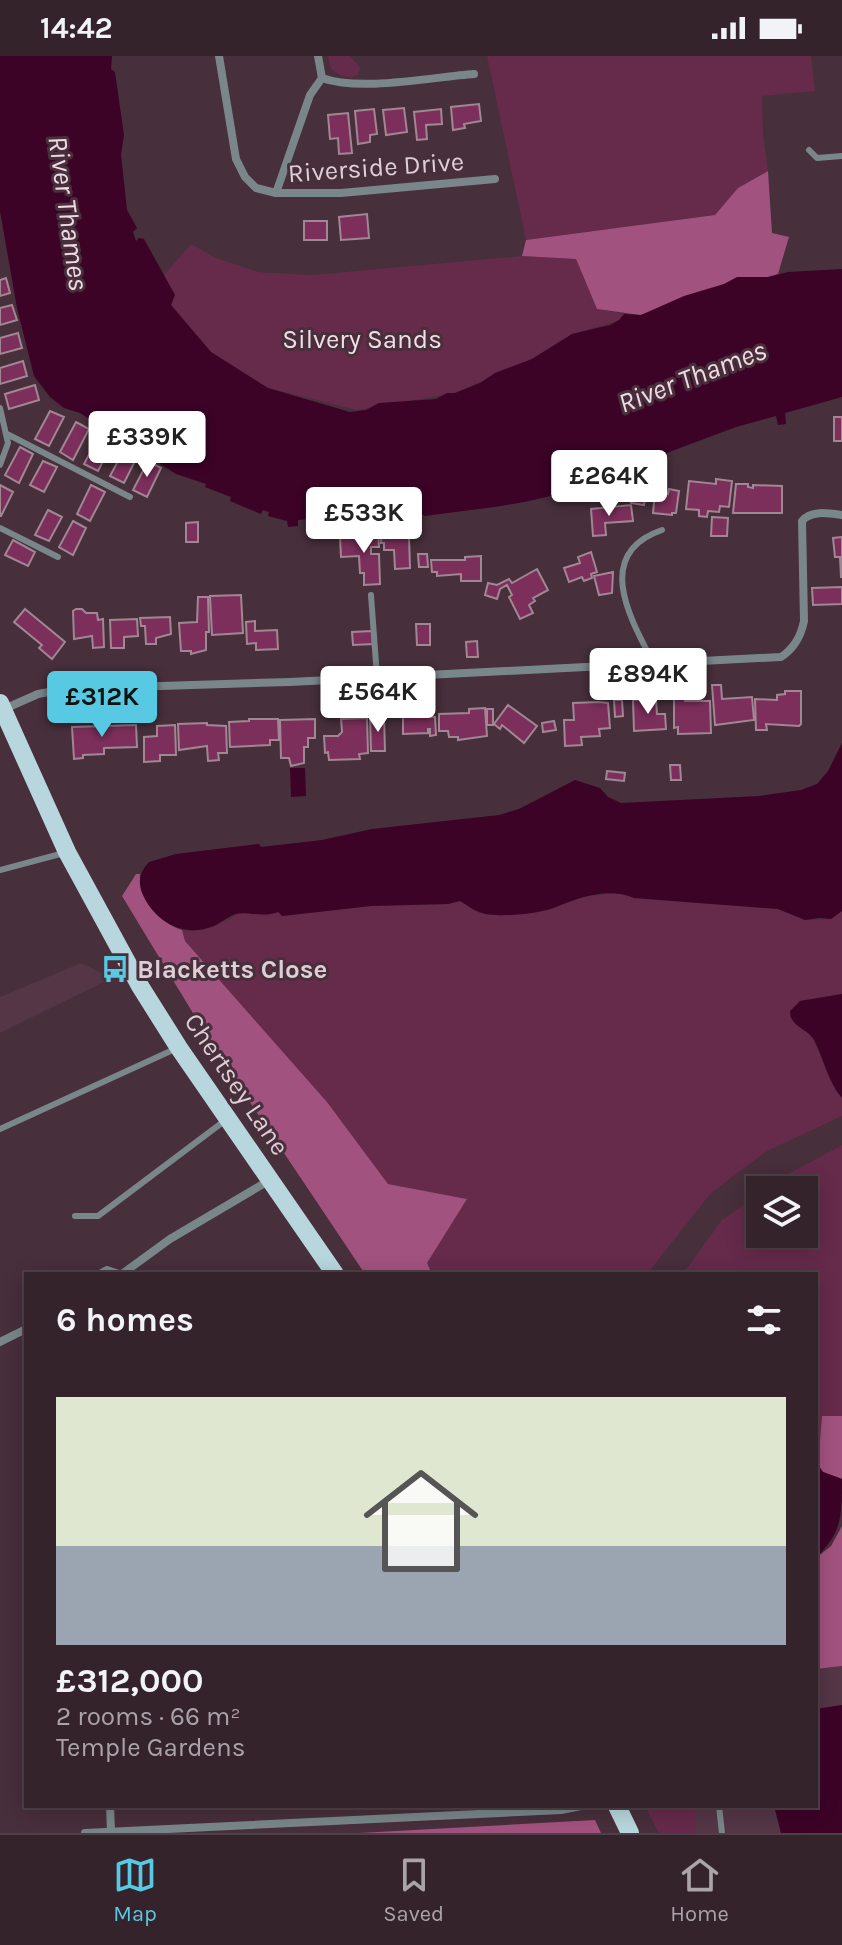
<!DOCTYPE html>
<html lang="en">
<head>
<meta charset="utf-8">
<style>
  body { margin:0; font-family:Karla,sans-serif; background:#3d2b34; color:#f1f3f6; height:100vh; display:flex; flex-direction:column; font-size:30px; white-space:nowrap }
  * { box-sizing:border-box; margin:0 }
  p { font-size:26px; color:#aaa4a9 }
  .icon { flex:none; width:44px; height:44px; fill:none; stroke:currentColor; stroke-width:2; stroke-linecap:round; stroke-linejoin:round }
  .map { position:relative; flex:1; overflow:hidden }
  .details { position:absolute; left:24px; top:1216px; width:794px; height:536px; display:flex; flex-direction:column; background:#35232c; border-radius:0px; box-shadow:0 4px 20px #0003,0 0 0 2px #4f4048 }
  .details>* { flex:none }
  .buttons { position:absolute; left:746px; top:1120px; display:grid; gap:16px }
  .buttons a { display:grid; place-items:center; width:72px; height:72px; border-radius:0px; background:#35232c; box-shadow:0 4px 20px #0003,0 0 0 2px #4f4048; font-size:40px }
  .price { position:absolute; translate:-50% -68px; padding:0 18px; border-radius:8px; background:#fff; color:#222; font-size:26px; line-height:52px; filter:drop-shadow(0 2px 4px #0008) }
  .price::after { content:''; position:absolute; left:50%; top:48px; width:24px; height:18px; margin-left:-12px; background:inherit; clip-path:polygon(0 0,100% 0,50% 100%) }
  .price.on { background:#57c9e2; color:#111 }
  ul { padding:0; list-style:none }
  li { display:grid; align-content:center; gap:16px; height:424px; padding:0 32px }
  li span { display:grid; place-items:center; height:248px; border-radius:0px; color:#555 }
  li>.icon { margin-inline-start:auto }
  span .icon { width:144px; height:144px; fill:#fffc; stroke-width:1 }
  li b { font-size:34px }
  h2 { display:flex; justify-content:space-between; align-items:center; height:96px; padding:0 32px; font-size:34px }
  .status { display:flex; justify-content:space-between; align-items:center; height:56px; padding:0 40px; background:#35232c; direction:ltr }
  .status svg { height:22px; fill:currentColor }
  .tab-bar { display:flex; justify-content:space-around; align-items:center; height:112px; border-top:2px solid #4f4048; background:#35232c; font-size:22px; color:#aaa4a9 }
  .tab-bar a { display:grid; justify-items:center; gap:4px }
  .tab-bar .on { color:#57c9e2 }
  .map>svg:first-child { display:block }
  .built { fill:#543646 }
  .green { fill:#662a4b }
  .forest { fill:#a2527e }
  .water { fill:#3c0327 }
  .building { fill:#7c2f5b; stroke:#a18693; stroke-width:2 }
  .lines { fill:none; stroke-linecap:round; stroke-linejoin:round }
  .service { stroke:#79878a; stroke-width:6 }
  .minor { stroke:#79878a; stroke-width:8 }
  .primary { stroke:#b8d6dd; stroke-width:18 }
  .labels { text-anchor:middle; stroke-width:6; stroke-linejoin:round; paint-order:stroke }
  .street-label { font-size:26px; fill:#decfd6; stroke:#472f3b }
  .park-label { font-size:26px; fill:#f4dce7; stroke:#472f3b }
  .poi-label { font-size:26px; font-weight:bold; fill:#decfd6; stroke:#472f3b; text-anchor:start }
  .water-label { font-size:28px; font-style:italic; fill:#f1dae5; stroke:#472f3b }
</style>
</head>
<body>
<div class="status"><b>14:42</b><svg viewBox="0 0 49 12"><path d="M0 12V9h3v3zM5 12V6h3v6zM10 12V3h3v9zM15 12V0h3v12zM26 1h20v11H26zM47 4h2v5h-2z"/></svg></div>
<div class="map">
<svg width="842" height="1777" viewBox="0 0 842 1777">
  <rect width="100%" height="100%" fill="#472f3b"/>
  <path class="built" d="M81,907L112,922L0,977V941Z
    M842,1610V1649L816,1653V1613Z
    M645,1750H774L781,1777H659Z"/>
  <path class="green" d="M328,0H350L360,11L358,19C347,24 339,19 331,13Z
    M487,0H811L815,35L762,40L763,77L768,115L738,132L715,159L526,184Z
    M191,188L216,202L258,216L312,219L522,200L576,203L597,253L636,260L572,278L532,303L455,337L357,354L268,332L211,296L171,249L175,239L163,220Z
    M619,836L634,842L778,853L805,864L831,863L842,855V938L800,945L790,961L812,980L834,1032L842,1042V1060L767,1095L711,1137L647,1218H432L426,1208L467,1143L388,1128L327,1046L185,885L182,874L192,875L230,863L237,857L278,856L282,860L371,850L448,848L460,845L480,857L554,852L569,843Z
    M842,1089V1360H822L818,1409L816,1406V1218H683L721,1165L760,1137V1178H804V1134H764L781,1122Z
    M645,1750H695V1777H659Z"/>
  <path class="forest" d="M768,115L772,177L789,181L778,218L640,259L597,253L576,203L522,200L526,184L715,159L738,132Z
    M136,818H140C138,843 159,867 182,874L185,885L327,1046L388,1128L467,1143L427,1207L432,1218H365L219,1000L122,840Z
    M822,1360H842V1423L823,1416L818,1409Z
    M842,1470V1610L816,1613V1502L831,1490Z
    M595,1764L601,1777H359Z"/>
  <path class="water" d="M0,0H112L111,13L115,16L124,79L121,99L127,154L137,172L133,176L136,185L139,182L144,183L175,239L171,249L211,296L268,332L350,356L366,354L379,347L436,343L447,337H455L480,327L495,317L532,303L572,278L610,269L619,264L624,258L641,259L684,240L724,228L737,221H768L788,216L842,213V341L785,357L786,368L778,369L776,360L736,371L608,419L606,415L598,419L599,423C546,448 482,452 425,460L418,455L298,464V470L288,471L287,465L268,460L269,456L263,454L261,458L230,445L231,441L205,431L206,428L176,418L80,357L64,352L50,341L34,320L17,252L0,155Z
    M842,687V855L831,863L819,862L805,864L778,853L634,842C608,831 580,841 556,851C541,858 497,862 482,857C474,855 467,849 460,845L448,848L371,850L282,860L278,856C264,862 245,855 236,858C230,859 221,867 214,870C185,882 156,867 143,839C137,826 140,816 149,806L176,798L259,788L261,791L322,784L372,773L499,759L519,753L575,724L600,732L608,741L621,747L759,740L801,734L817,728L828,715Z
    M290,712H305L306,740L291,741Z
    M842,938V1042C828,1026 824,1003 814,984C807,972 790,971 790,955L800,945Z
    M816,1406L823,1416L842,1423C842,1462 842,1475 816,1502Z
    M842,1649V1777H781L774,1750H816V1653Z"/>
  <path class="building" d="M479,48L481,65L464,68L465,72L453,74L451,51Z
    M404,52L407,76L386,79L383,54Z
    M374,53L377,78L370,79V86L358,88L355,55Z
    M441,53L442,68L426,69L427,83L417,84L414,56Z
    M348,57L352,97L339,98L338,82L330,83L328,59Z
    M367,158L369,182L341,184L339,161Z
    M304,165H327V184H304Z
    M6,222L10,237L0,240V224Z
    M12,249L17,264L0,269V252Z
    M18,277L22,292L0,298V282Z
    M23,305L27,320L0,328V312Z
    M35,329L39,344L9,353L5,338Z
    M50,355L64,361L49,390L35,383Z
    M834,361H842V385H834Z
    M76,366L89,373L73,404L60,396Z
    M99,380L113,386L98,415L84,408Z
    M20,391L33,398L19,427L5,419Z
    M125,392L138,399L124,427L110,420Z
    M43,405L57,411L44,436L30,429Z
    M148,405L161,412L147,441L133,434Z
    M716,423L732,425L729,451L720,450L719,456L708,455L707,461L699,460V454L686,453L689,425L716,428Z
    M736,428H748V431L753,432V429L782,430V457H733Z
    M0,429L13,436L1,460H0Z
    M91,429L105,436L90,465L77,458Z
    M669,433L679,435L676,457H672V459L653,457L655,436L668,438Z
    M634,435L646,437L644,449L631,447Z
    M631,449L633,465L605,467L606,479L593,480L591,453Z
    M48,454L62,461L49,485L35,479Z
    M712,461L728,462L727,480H711Z
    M73,465L86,472L73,499L59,491Z
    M383,465H395L396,482L409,481L410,512L395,513L394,494H384V487H381Z
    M198,466V486H186V467Z
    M378,474L379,491H371V498H379L380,528L364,529V517H360L359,500L341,501L340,481L369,480V475Z
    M842,481V521H841L840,501H835L833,482Z
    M13,484L35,496L28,510L5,499Z
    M591,496L597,516L591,518L592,522L584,525L582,521L569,526L564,512L580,507L578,501Z
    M418,498H427L428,511H419Z
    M481,500V525H461V518L437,520V516H432L431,504H465V501Z
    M537,513L548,534L533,542L535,545L529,549L533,557L520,563L509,541L512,539L507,529L500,533L497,543L485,539L488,527L497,529L509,523L512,527Z
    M613,516L612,537L599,539L594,520Z
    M842,531V548L813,549L812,532Z
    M241,539L243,577L212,579L210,540Z
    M198,541H208L209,576H206V594L191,598V595H181L179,567L197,566Z
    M25,553L65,586L52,603L39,592L42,589L14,566Z
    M76,553H82L86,557H97L98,564L103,563L104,591L93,592L92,580L74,583L73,555Z
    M170,561L171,578L156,582V588H146L145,570H141L140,562Z
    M137,563L138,580L124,581V592H111L110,564Z
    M255,565V575L277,574L278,593L256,594V587L247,588L246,566Z
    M416,568H430V589H417Z
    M372,575L373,588L353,589L352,576Z
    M477,585L478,601H467L466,586Z
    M712,629H721L722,643L752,641L754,664L715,669Z
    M785,635H801V668L799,670L766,668L767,674H756L755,643L777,644V639L785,638Z
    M674,642H685V645H710L711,677L678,678V671L674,672Z
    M656,643L657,658H665L666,673L634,675L633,644Z
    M614,644H622L623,660L615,661Z
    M599,646L608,647L610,672L599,673L600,680L581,681L582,689L565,690L564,664H574L573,647Z
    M508,649L537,670L524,687L502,669L500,673L494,668Z
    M485,652L487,680L458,684V681H449L448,675H439V658L469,657V653Z
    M487,653H493V669H487Z
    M384,660L385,695H371L370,661Z
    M416,660L435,661L436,679L430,680V673H428V677L403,678V661Z
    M367,662L368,697L359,698L360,703L329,704L328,696L325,697L324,680H338L342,676L341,663Z
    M249,663H278L279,684H270V689L230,691L229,666L249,665Z
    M315,663V682H308V691H304V707L291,710L289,702H281L280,664Z
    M554,665L556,674L543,676L542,667Z
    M207,667V669L226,670L227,697H218L219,704L208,705L207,690L179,694L178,668Z
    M136,669L137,691L104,692V698L83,699V702L74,703L72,671Z
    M175,669L176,699H160V705L144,706V681L157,680V670Z
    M670,709H680L681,724H671Z
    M607,715L625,717L624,725L606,723Z"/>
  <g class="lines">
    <path class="service" d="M809,94L817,102L842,100
      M0,352L8,387L0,409
      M7,378L130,441
      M0,472L58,501
      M371,539L377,621
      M654,608C631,564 592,498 662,474
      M0,814L64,797
      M0,1073L175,993
      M75,1160H98L227,1063
      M816,1628H817
      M719,1750L722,1777"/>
    <path class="minor" d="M219,0L236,103L245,121L256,132L276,137H341L495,123
      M318,0L322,22C360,36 432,21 474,18
      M276,137L310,39L322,22
      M2,654L38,638L65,633L290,626L781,601C795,592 801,580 804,565L802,465C811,454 828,457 842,459
      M100,1218L107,1214L119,1218
      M122,1218L170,1183L270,1124
      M0,1286L26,1273
      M110,1750L111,1776
      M85,1777L561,1754L581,1750"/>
    <path class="primary" d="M0,647L67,796L140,930L179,992L335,1218
      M617,1750L630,1777"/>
  </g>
  <defs>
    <g id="bus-bare" transform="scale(2.16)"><path d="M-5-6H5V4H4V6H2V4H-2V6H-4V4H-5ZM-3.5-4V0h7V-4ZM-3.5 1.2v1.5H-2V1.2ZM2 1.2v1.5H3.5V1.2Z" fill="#57c9e2" stroke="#472f3b" stroke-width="2.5" paint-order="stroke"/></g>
  </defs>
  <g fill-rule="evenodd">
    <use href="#bus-bare" x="115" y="913"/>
  </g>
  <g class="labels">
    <g class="street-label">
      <text transform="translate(376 111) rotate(-4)" y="9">Riverside Drive</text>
      <text transform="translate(237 1028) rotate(56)" y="9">Chertsey Lane</text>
    </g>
    <g class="park-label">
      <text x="362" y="292">Silvery Sands</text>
    </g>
    <g class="poi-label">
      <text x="137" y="922">Blacketts Close</text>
    </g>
    <g class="water-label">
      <text transform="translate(69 157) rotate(82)" y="10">River Thames</text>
      <text transform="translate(692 320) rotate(-21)" y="10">River Thames</text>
    </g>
  </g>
</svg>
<div class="buttons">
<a><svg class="icon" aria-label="layers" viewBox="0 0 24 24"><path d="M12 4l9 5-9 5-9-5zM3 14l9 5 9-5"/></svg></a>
</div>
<b class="price" style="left:147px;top:423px">£339K</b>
<b class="price" style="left:609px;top:462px">£264K</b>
<b class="price" style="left:364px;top:499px">£533K</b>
<b class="price" style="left:648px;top:660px">£894K</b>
<b class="price" style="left:378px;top:678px">£564K</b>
<b class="price on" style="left:102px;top:683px">£312K</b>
<section class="details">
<h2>6 homes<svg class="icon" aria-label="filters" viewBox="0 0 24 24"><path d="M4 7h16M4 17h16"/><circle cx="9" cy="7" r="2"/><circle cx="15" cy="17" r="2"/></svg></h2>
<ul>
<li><span style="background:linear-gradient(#dfe7d0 60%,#9aa5b1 0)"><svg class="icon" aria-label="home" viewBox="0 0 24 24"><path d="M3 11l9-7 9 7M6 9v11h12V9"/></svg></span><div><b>£312,000</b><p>2 rooms · 66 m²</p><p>Temple Gardens</p></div></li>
</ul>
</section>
</div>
<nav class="tab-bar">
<a class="on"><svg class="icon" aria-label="map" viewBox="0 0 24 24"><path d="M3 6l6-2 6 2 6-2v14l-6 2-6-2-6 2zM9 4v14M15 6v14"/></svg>Map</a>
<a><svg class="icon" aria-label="saved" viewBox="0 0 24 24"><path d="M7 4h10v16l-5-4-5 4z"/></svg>Saved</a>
<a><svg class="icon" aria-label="home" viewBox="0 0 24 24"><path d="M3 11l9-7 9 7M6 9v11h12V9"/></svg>Home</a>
</nav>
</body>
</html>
